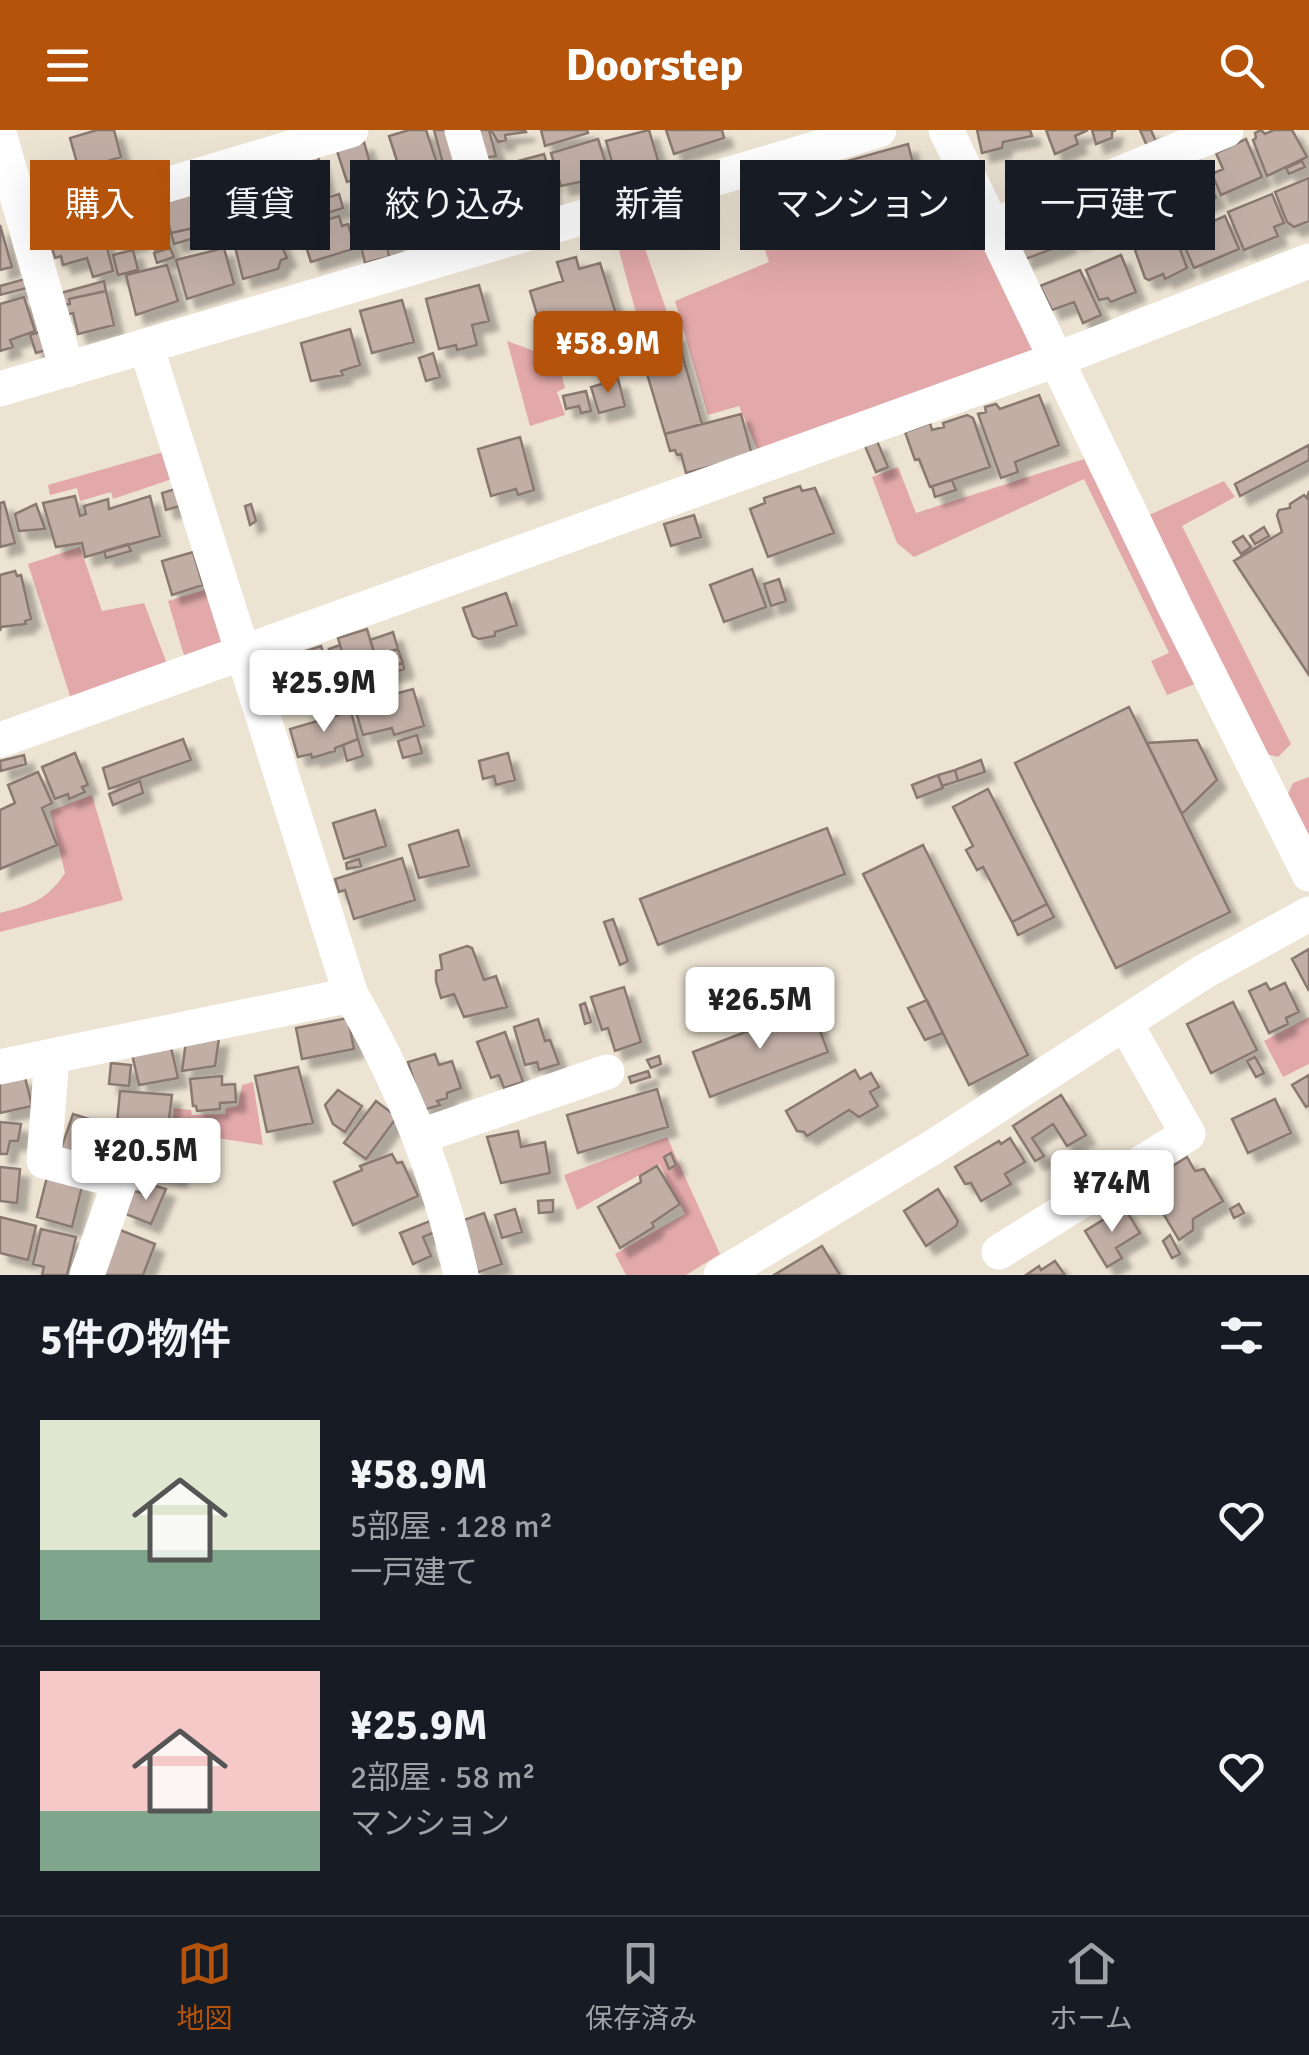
<!DOCTYPE html>
<html lang="ja">
<head>
<meta charset="utf-8">
<style>
  body { margin:0; font-family:Signika,"Noto Sans JP",sans-serif; background:#242831; color:#f1f3f6; height:100vh; display:flex; flex-direction:column; font-size:38px; white-space:nowrap }
  * { box-sizing:border-box; margin:0 }
  p { font-size:32px; color:#9ea1a6 }
  .icon { flex:none; width:55px; height:55px; fill:none; stroke:currentColor; stroke-width:2; stroke-linecap:round; stroke-linejoin:round }
  .map { position:relative; height:1145px; overflow:hidden }
  .details { display:flex; flex-direction:column; background:#171b24; flex:1 }
  .details>* { flex:none }
  .top-card { position:absolute; left:30px; top:30px; width:1250px; height:90px; display:flex; gap:20px }
  .price { position:absolute; translate:-50% -85px; padding:0 22px; border-radius:10px; background:#fff; color:#222; font-size:32px; line-height:65px; filter:drop-shadow(0 2px 5px #0008) }
  .price::after { content:''; position:absolute; left:50%; top:60px; width:30px; height:22px; margin-left:-15px; background:inherit; clip-path:polygon(0 0,100% 0,50% 100%) }
  .price.selected { background:#b45309; color:#fff }
  ul { padding:0; list-style:none }
  li { display:flex; align-items:center; gap:30px; height:250px; padding:0 40px }
  li+li { border-top:2px solid #363941 }
  li span { display:grid; place-items:center; flex:none; width:280px; height:200px; border-radius:0px; color:#555 }
  li>.icon { margin-inline-start:auto }
  span .icon { width:120px; height:120px; fill:#fffc; stroke-width:1 }
  li b { font-size:42px }
  h2 { display:flex; justify-content:space-between; align-items:center; height:120px; padding:0 40px; font-size:42px }
  .chip { padding:0 35px; border-radius:0px; background:#171b24; box-shadow:0 10px 40px #0002; font-size:35px; line-height:90px }
  .chip.selected { background:#b45309; color:#fff }
  header { display:flex; justify-content:space-between; align-items:center; height:130px; padding:0 40px; background:#b45309; color:#fff; font-size:45px; font-weight:800 }
  .menu { display:flex; justify-content:space-around; align-items:center; height:140px; border-top:2px solid #363941; background:#171b24; font-size:28px; color:#9ea1a6 }
  .menu a { display:grid; justify-items:center; gap:5px }
  .menu .selected { color:#b45309 }
  .map>svg:first-child { display:block }
  .green { fill:#e3a9aa }
  .building { fill:#c1afa6; stroke:#8a7970; stroke-width:2.5; filter:url(#shadow) }
  .lines { fill:none; stroke-linecap:round; stroke-linejoin:round }
  .minor { stroke:#fff; stroke-width:35 }
</style>
</head>
<body>
<header><svg class="icon" aria-label="menu" viewBox="0 0 24 24"><path d="M4 6h16M4 12h16M4 18h16"/></svg>Doorstep<svg class="icon" aria-label="search" viewBox="0 0 24 24"><circle cx="10" cy="10" r="6"/><path d="M15 15l6 6"/></svg></header>
<div class="map">
<svg width="1309" height="1145" viewBox="0 0 1309 1145">
  <defs>
    <filter id="shadow"><feDropShadow dx="9" dy="9" stdDeviation="2.5" flood-color="#0004"/></filter>
  </defs>
  <rect width="100%" height="100%" fill="#ece3d3"/>
  <path class="green" d="M811,38L816,54L845,47L856,76L921,58L935,92L971,82L1040,226L758,321L739,276L708,285L675,171L769,132L744,58Z
    M635,90L668,185L639,194L618,117L603,120L597,103Z
    M507,211L558,230L565,258L557,262L565,285L530,296Z
    M167,321L172,349L113,369L111,362L80,371L77,358L50,365L48,355Z
    M1084,329L1197,553L1167,565L1151,531L1169,523L1084,349L914,427L897,413L872,347L898,337L916,383Z
    M1224,351L1235,367L1182,396L1291,614L1278,627L1263,623L1147,386Z
    M80,417L102,481L144,473L169,539L71,569L28,434Z
    M207,459L224,511L218,517L185,529L168,471Z
    M1309,647V715L1286,668L1293,653Z
    M92,665L123,770L0,802V783C31,775 47,770 65,743L50,681Z
    M1309,887V934L1283,947L1264,911Z
    M253,952L263,1015L172,1001L174,978L191,980L192,985L225,984L226,978L238,976L242,955Z
    M667,1007L720,1124L686,1145H626L615,1124L685,1084L659,1034L577,1080L564,1045Z"/>
  <path class="building" d="M97,0H114L121,27L79,40L70,8Z
    M409,0H426L437,33L423,37L426,49L405,56L389,6Z
    M434,0H446L457,38L445,41Z
    M476,0H489L496,26L485,28Z
    M491,0H525L526,2L505,5L506,10L498,12Z
    M541,0H587L588,3L545,16Z
    M649,0L659,34L616,46L606,11Z
    M666,0H722L724,8L674,24Z
    M977,0H1030L1032,6L1003,12L1002,18L982,23Z
    M1046,0H1088L1075,6L1078,14L1055,24Z
    M1092,0H1116L1112,2V8L1096,14Z
    M1140,0H1151L1157,14L1148,18Z
    M1261,0L1265,4L1274,0H1292L1307,27L1267,46L1253,10L1256,8L1255,3Z
    M598,9L607,37L587,43L589,50L561,56L551,23Z
    M1246,9L1262,47L1221,65L1212,44L1223,39L1216,23Z
    M364,12L373,44L347,52L337,21Z
    M908,14L916,45L908,49V55L859,70L847,31Z
    M544,24L553,53L549,55L551,65L526,72L522,62L504,67L496,37Z
    M318,26L325,55L320,56L321,63L298,69L297,63L288,65L283,48H279L276,40Z
    M1198,26L1216,68L1178,87L1166,63L1185,54L1177,35Z
    M944,30L948,41L928,49L923,38Z
    M1302,31L1305,37L1289,44L1286,38Z
    M1151,48L1166,87L1134,99L1126,93L1115,62Z
    M1309,48V91L1294,97L1287,92L1275,62Z
    M253,49L258,65L275,60L282,86L250,95L247,84L230,89L221,58Z
    M451,51L458,74L453,79L455,87L418,97L409,63Z
    M198,60L207,95L171,103L162,71Z
    M522,62L526,72L527,82L516,81L512,65Z
    M207,64L208,69L215,68L225,99L174,114L171,103L207,95L199,66Z
    M339,64L343,78L322,85L317,71Z
    M1272,64L1284,93L1274,97L1278,106L1244,120L1228,82Z
    M1099,71L1109,97L1075,111L1064,85Z
    M388,72L389,77L394,76L402,105L393,107L394,114L387,116L389,127L365,133L354,87L378,80L376,74Z
    M158,74L169,116L155,120L144,77Z
    M132,81L141,110L116,118L107,89Z
    M1057,83L1068,113L1023,130L1017,100Z
    M339,86L342,96L348,94L356,118L311,132L300,98Z
    M1225,86L1239,119L1194,138L1180,106Z
    M100,91L113,141L93,147L87,128L63,135L61,126L55,128L49,108Z
    M0,95L12,137L0,140Z
    M1148,97L1152,107L1134,115L1129,104Z
    M1174,103L1187,138L1165,149L1163,144L1149,150L1145,148L1135,120Z
    M263,105L264,108L277,105L287,128L281,130L278,139L243,149L234,113Z
    M170,118L174,127L157,133L154,123Z
    M224,118L234,154L187,169L176,130Z
    M133,120L138,140L118,145L113,125Z
    M1121,125L1136,162L1111,172L1108,168L1099,170L1086,140Z
    M576,127L579,139L600,133L617,187L604,191L605,195L544,207L530,161L563,151L557,132Z
    M167,135L178,171L136,185L126,145Z
    M1080,140L1101,185L1083,193L1074,172L1052,180L1040,156Z
    M25,149L27,158L0,165V156Z
    M104,151L106,161L69,169L70,174L64,175L61,163Z
    M479,155L489,191L472,195L477,215L457,220L456,215L439,219L426,169Z
    M106,161L114,195L78,204L73,183L66,185L64,175L70,174L69,169Z
    M24,167L35,201L10,210L13,217L0,221V174Z
    M402,170L414,212L372,223L360,181Z
    M656,197L660,209L676,203L702,294L665,304L639,217L645,216L643,200Z
    M350,199L360,235L341,241L343,245L311,251L301,213Z
    M40,202L46,220L36,223L30,205Z
    M433,223L440,247L426,251L419,228Z
    M618,249L625,276L599,283L591,257Z
    M586,261L591,281L581,283L579,276L566,279L563,266Z
    M1039,265L1059,315L1015,332L1018,342L1001,348L978,284L986,282L985,277L996,274L1000,279Z
    M741,284L752,325L686,343L681,324L677,325L675,320L670,321L665,304Z
    M967,285L973,288L990,337L930,357L919,329L915,330L905,302L930,293L932,300L944,297L943,293Z
    M520,307L534,360L518,365L516,359L491,366L478,319Z
    M877,311L888,337L876,342L865,316Z
    M1309,315V330L1240,366L1235,354Z
    M952,350L956,360L935,367L932,356Z
    M800,356L802,361L815,358L834,403L768,427L750,379L765,373L764,368Z
    M175,359L180,376L166,380L162,363Z
    M1309,361V545L1234,431L1282,402L1277,385L1279,380L1290,378V374L1304,365L1307,368Z
    M75,366L80,386L86,384L84,376L108,369L109,379L150,366L160,406L85,427L82,413L56,417L43,373Z
    M4,372L15,413L0,417V373Z
    M36,374L45,399L19,401L15,384Z
    M251,374L256,391L250,395L245,376Z
    M694,385L701,407L671,416L664,394Z
    M1264,397L1269,406L1255,414L1250,406Z
    M1243,406L1251,417L1241,424L1233,412Z
    M128,414L131,421L106,428L104,421Z
    M193,422L203,455L172,465L162,431Z
    M752,439L766,477L724,492L710,455Z
    M15,441L17,446L21,445L31,489L25,491L26,494L1,497L0,501V445Z
    M779,449L786,471L771,476L764,454Z
    M506,463L517,495L495,502V506L479,509L473,506L463,478Z
    M367,499L375,525L398,519L403,533L350,549L338,508Z
    M393,502L398,519L375,525L370,510Z
    M340,515L350,549L337,551L329,519Z
    M321,516L331,545L315,550L318,558L293,566L290,558L279,561L270,533Z
    M403,533L404,539L373,548L371,542Z
    M374,553L377,564L359,569L356,559Z
    M413,559L424,596L394,605L392,598L363,605L354,575Z
    M1129,577L1230,782L1116,838L1015,633Z
    M351,581L358,609L335,618V621L312,628L311,624L298,627L290,599Z
    M417,605L422,623L403,628L398,611Z
    M183,609L191,630L109,659L103,638Z
    M358,609L363,626L347,631L343,615Z
    M1197,610L1217,650L1182,684L1147,613Z
    M75,623L88,655L82,657L85,662L69,669L68,664L55,669L42,637Z
    M508,623L515,650L496,655L494,646L483,649L479,631Z
    M24,625L26,634L1,641L0,631Z
    M981,630L985,642L958,651L955,640Z
    M955,640L958,651L942,656L938,645Z
    M38,642L52,673L42,678L57,715L0,739V680L15,673L8,655Z
    M938,645L943,658L917,668L912,655Z
    M140,651L143,663L113,675L109,664Z
    M988,659L1047,774L1012,792L983,737L977,740L966,720L973,716L953,677Z
    M375,680L386,716L344,729L333,693Z
    M827,698L845,744L658,815L640,769Z
    M458,700L469,736L419,748L409,715Z
    M923,715L1028,925L969,955L863,744Z
    M402,728L415,770L354,789L345,760L339,762L335,749Z
    M359,729L361,736L347,739L346,733Z
    M1047,774L1054,787L1018,805L1012,792Z
    M613,789L628,831L620,835L604,792Z
    M467,816L472,818L484,850L496,846L507,877L464,887L454,864L441,868L436,851V841L442,839L440,825Z
    M1309,819V861L1292,829Z
    M1266,853L1270,860L1285,853L1299,882L1286,888L1288,894L1269,903L1249,861Z
    M624,857L641,912L615,921L608,898L602,900L591,867Z
    M927,870L943,903L925,910L908,878Z
    M1233,872L1257,920L1211,943L1187,894Z
    M585,873L591,892L585,894L580,875Z
    M811,877L828,922L710,967L693,922Z
    M348,888L354,919L302,929L296,898Z
    M538,889L545,911L550,910L559,934L539,940L537,932L525,935L514,897Z
    M505,902L523,952L504,958L499,945L491,948L477,912Z
    M219,908L215,936L182,941L186,911Z
    M170,913L178,948L139,955L132,924Z
    M435,924L439,935L452,931L461,958L447,963V968L437,971L440,975L423,980L408,932Z
    M659,926L661,934L651,938L647,930Z
    M1255,927L1264,943L1256,947L1247,931Z
    M111,933L131,935L129,956L109,954Z
    M298,937L313,993L267,1002L255,946Z
    M855,940L860,949L871,943L879,957L870,962L878,976L859,987L849,980L807,1006L804,1002L797,1001L786,981Z
    M648,941L650,947L631,953L629,947Z
    M1309,945V975L1306,977L1292,955Z
    M222,946V955L235,954L236,972L220,973V979L197,981L196,976H193L190,949Z
    M25,947L32,976L0,983V952Z
    M657,959L668,997L578,1023L567,985Z
    M338,960L362,976L345,1002L333,994L325,975Z
    M120,961L172,965L167,1004L117,993Z
    M1061,965L1086,1005L1067,1016L1053,994L1032,1008L1044,1026L1035,1031L1013,996Z
    M1275,969L1291,1003L1248,1023L1232,989Z
    M376,971L397,987L366,1029L344,1013Z
    M73,984L114,997L103,1033L61,1019Z
    M0,992L21,994L18,1011H10L7,1024H0Z
    M518,1001L521,1017L545,1012L550,1043L501,1053L487,1007Z
    M140,1006L184,1015L177,1048L142,1041L145,1029L136,1027Z
    M1010,1008L1025,1032L1005,1044L1011,1054L981,1071L971,1053L965,1054L955,1037L999,1011L1001,1014Z
    M671,1023L676,1035L669,1039L664,1027Z
    M392,1024L397,1033L402,1032L418,1066L353,1095L334,1052L362,1040L360,1036Z
    M1187,1027L1195,1041L1204,1039L1223,1071L1193,1089V1100L1179,1110L1145,1053Z
    M657,1036L680,1074L652,1093L654,1097L620,1118L598,1077L641,1052L640,1046Z
    M0,1037L20,1039L17,1073L0,1071Z
    M48,1043L83,1052L72,1097L37,1087Z
    M146,1053L166,1059L151,1094L126,1084L134,1061L142,1063Z
    M938,1059L958,1091L956,1096L926,1116L904,1081Z
    M553,1070V1082L539,1083L538,1071Z
    M1239,1074L1244,1083L1234,1088L1230,1079Z
    M1124,1077L1140,1103L1116,1118L1122,1128L1107,1137L1085,1101Z
    M515,1079L522,1102L502,1108L495,1085Z
    M484,1083L502,1134L476,1143L458,1092Z
    M0,1087L36,1096L28,1130L0,1123Z
    M430,1091L435,1102L423,1107L431,1126L413,1134L400,1103Z
    M41,1099L76,1107L67,1145H42L44,1137L33,1134Z
    M120,1100L155,1114L143,1145H103Z
    M1170,1105L1180,1124L1172,1128L1163,1111Z
    M822,1116L840,1145H774Z
    M1055,1131L1065,1145H1026L1039,1136L1041,1140Z"/>
  <g class="lines">
    <path class="minor" d="M462,0L495,113
      M946,0L1175,477L1309,744
      M0,7L26,97
      M993,96L1226,0
      M146,216L351,865C402,953 439,1045 461,1145
      M67,240L26,97L351,0
      M0,259L879,0
      M0,610L1058,229L1309,131
      M0,937L52,926
      M421,1006L607,942
      M999,1122L1188,1004L1125,893
      M87,1145L120,1051L44,1031L52,926L351,865
      M721,1145L935,1016L1203,842L1309,784"/>
  </g>
</svg>
<b class="price selected" style="left:608px;top:266px">¥58.9M</b>
<b class="price" style="left:324px;top:605px">¥25.9M</b>
<b class="price" style="left:760px;top:922px">¥26.5M</b>
<b class="price" style="left:146px;top:1073px">¥20.5M</b>
<b class="price" style="left:1112px;top:1105px">¥74M</b>
<div class="top-card">
<a class="chip selected">購入</a>
<a class="chip">賃貸</a>
<a class="chip">絞り込み</a>
<a class="chip">新着</a>
<a class="chip">マンション</a>
<a class="chip">一戸建て</a>
</div>
</div>
<section class="details">
<h2>5件の物件<svg class="icon" aria-label="filters" viewBox="0 0 24 24"><path d="M4 7h16M4 17h16"/><circle cx="9" cy="7" r="2"/><circle cx="15" cy="17" r="2"/></svg></h2>
<ul>
<li><span style="background:linear-gradient(#dfe7d0 65%,#7fa58c 0)"><svg class="icon" aria-label="home" viewBox="0 0 24 24"><path d="M3 11l9-7 9 7M6 9v11h12V9"/></svg></span><div><b>¥58.9M</b><p>5部屋 · 128 m²</p><p>一戸建て</p></div><svg class="icon" aria-label="heart" viewBox="0 0 24 24"><path d="M12 20l-8-8c-3-5 5-10 8-4 3-6 11-1 8 4z"/></svg></li>
<li><span style="background:linear-gradient(#f6c9c9 70%,#7fa58c 0)"><svg class="icon" aria-label="home" viewBox="0 0 24 24"><path d="M3 11l9-7 9 7M6 9v11h12V9"/></svg></span><div><b>¥25.9M</b><p>2部屋 · 58 m²</p><p>マンション</p></div><svg class="icon" aria-label="heart" viewBox="0 0 24 24"><path d="M12 20l-8-8c-3-5 5-10 8-4 3-6 11-1 8 4z"/></svg></li>
</ul>
</section>
<nav class="menu">
<a class="selected"><svg class="icon" aria-label="map" viewBox="0 0 24 24"><path d="M3 6l6-2 6 2 6-2v14l-6 2-6-2-6 2zM9 4v14M15 6v14"/></svg>地図</a>
<a><svg class="icon" aria-label="saved" viewBox="0 0 24 24"><path d="M7 4h10v16l-5-4-5 4z"/></svg>保存済み</a>
<a><svg class="icon" aria-label="home" viewBox="0 0 24 24"><path d="M3 11l9-7 9 7M6 9v11h12V9"/></svg>ホーム</a>
</nav>
</body>
</html>
